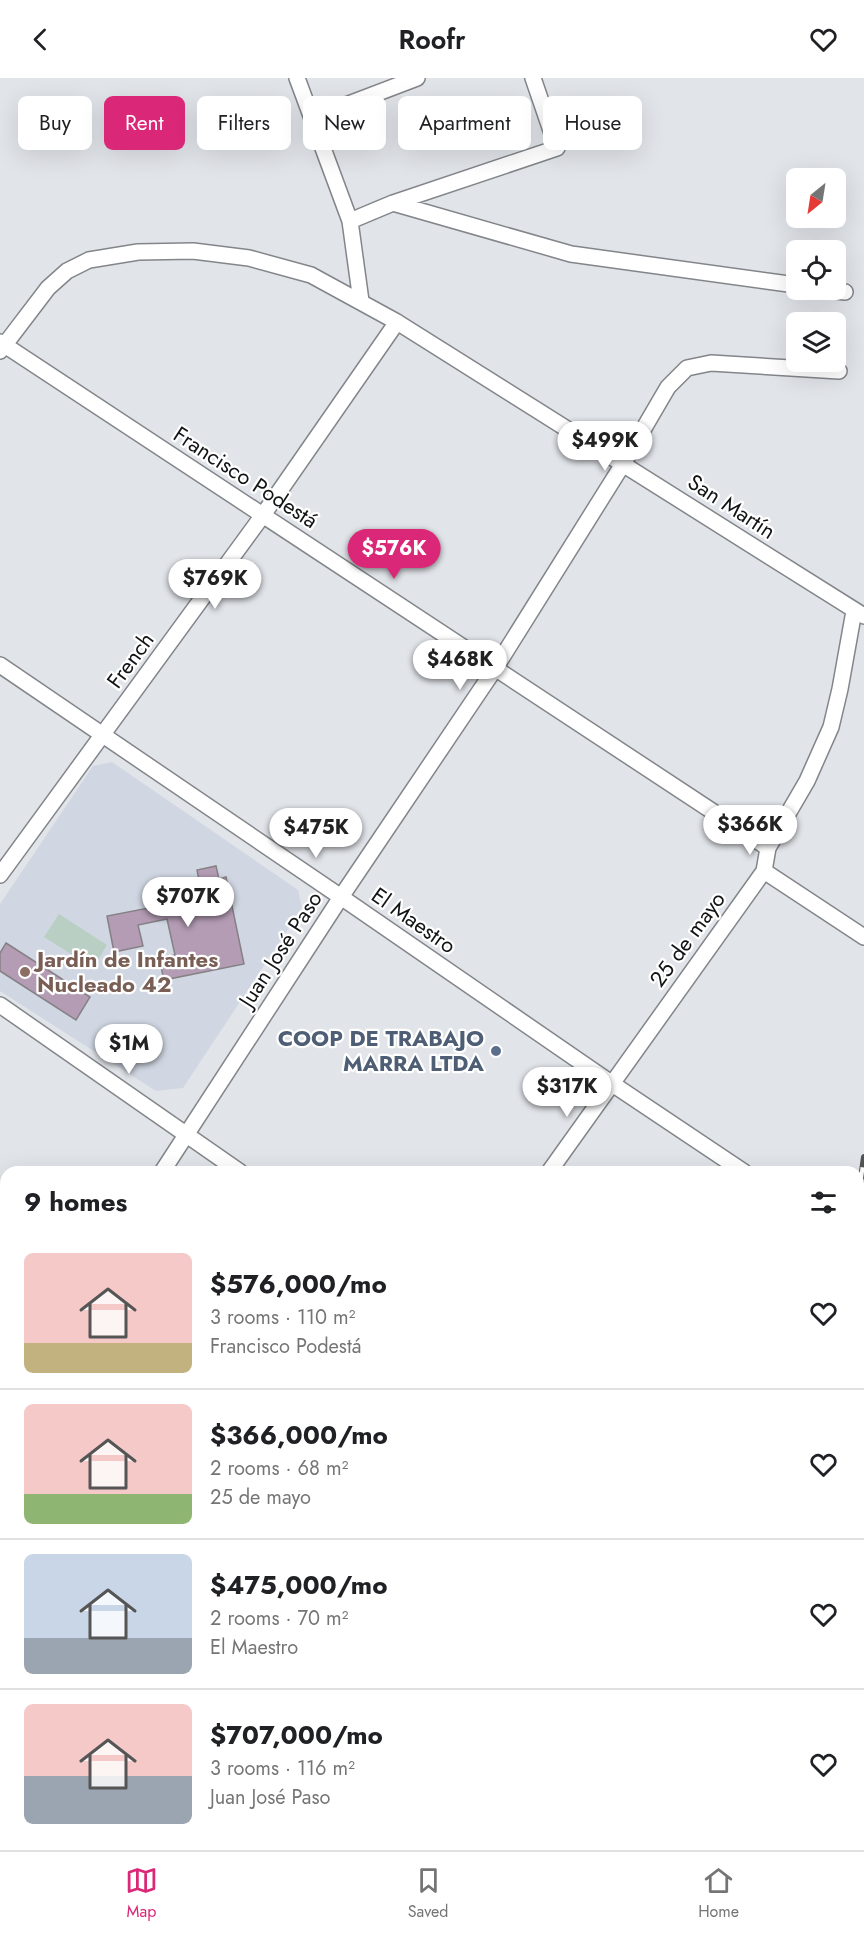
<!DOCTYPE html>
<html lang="en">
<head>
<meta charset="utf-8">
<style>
  body { margin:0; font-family:Jost,sans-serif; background:#f6f6f6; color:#202124; height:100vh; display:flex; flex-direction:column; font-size:22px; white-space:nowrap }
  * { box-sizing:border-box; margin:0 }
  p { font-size:20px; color:#757577 }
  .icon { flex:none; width:33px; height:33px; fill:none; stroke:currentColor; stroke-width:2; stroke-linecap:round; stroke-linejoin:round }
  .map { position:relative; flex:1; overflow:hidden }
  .panel { position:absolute; left:0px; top:1088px; width:864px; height:686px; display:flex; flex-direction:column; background:#fff; border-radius:18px 18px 0 0; box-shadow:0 6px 24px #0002 }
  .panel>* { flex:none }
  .banner { position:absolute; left:18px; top:18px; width:828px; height:54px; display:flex; gap:12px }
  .needle { width:39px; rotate:210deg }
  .fabs { position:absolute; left:786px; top:90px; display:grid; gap:12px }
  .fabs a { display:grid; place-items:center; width:60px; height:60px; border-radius:9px; background:#fff; box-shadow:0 6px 24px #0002; font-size:30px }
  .price { position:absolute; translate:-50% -51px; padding:0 14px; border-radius:21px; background:#fff; color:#222; font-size:20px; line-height:39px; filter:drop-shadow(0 2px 3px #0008) }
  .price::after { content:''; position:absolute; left:50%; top:36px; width:18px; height:14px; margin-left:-9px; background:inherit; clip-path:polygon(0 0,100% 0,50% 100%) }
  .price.current { background:#db2777; color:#fff }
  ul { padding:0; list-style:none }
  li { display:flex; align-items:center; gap:18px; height:150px; padding:0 24px }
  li+li { border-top:2px solid #e0e0e0 }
  li span { display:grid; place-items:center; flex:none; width:168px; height:120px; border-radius:9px; color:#555 }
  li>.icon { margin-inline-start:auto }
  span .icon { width:72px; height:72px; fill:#fffc; stroke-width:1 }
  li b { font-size:26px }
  h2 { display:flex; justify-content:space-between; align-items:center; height:72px; padding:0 24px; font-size:26px }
  .chip { padding:0 21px; border-radius:9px; background:#fff; box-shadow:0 6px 24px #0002; font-size:21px; line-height:54px }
  .chip.current { background:#db2777; color:#fff }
  header { display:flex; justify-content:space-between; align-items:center; height:78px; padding:0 24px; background:#fff; font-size:27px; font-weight:600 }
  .tab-bar { display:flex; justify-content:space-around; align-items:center; height:84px; border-top:2px solid #e0e0e0; background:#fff; font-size:16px; color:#757577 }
  .tab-bar a { display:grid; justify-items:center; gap:3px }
  .tab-bar .current { color:#db2777 }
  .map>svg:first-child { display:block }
  .built { fill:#d0d7e2 }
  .green { fill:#bacfc3 }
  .building { fill:#b49cb5; stroke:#858185; stroke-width:1.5 }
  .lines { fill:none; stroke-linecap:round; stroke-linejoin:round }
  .minor-casing { stroke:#828589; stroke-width:18 }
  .path { stroke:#7c7e81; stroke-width:2; stroke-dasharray:1.5 4.5; stroke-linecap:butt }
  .minor { stroke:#fff; stroke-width:15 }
  .rail-casing { stroke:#515355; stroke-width:6 }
  .rail { stroke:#fff; stroke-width:4; stroke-dasharray:11; stroke-linecap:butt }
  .education-dot { fill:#8d6e63; stroke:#fff; stroke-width:2 }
  .service-dot { fill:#5c6f8a; stroke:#fff; stroke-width:2 }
  .labels { text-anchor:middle; stroke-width:4.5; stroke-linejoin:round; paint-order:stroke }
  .street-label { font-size:22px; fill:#121314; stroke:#fff }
  .education-label { font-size:22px; font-weight:bold; fill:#785e54; stroke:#fff; text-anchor:start }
  .service-label { font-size:22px; font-weight:bold; fill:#4e5e75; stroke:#fff; text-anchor:end }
</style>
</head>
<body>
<header><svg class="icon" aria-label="back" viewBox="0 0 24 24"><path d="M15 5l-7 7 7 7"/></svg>Roofr<svg class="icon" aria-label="heart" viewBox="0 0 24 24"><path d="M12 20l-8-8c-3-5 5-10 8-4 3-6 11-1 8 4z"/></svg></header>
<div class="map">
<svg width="864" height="1772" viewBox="0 0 864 1772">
  <rect width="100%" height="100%" fill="#e1e4e9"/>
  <path class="built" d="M112,684L298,812L302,830L183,1010L156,1013L0,913V826L93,688Z"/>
  <path class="green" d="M59,836L107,867L93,890L44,859Z"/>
  <path class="building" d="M216,788L219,801L226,799L244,886L164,902L159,880L175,877L167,841L138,847L143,868L114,874L107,838L149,830L147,823L201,812L197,792Z
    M6,865L90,919L76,942L0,893V875Z"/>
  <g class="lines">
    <g class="minor-casing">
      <path id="minor" d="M297,0L350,143L361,223
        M312,40L417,0
        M393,125L571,176L796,207
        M350,143L393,125L557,70L533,0
        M826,212L845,214
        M0,264L768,770
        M0,273L48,210L67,193L89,182L138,174L193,173L249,180L311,197L397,244L864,538
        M0,587L341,819L611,1005L744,1094
        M764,793L864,859
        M0,797L263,437L397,244
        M0,927L240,1094
        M162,1094L341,819L496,589L623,386L668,309L687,290L711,285L839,293
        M549,1094L764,793L768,770L807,703L831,649L840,611L854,533
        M858,1171L864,1175
        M0,1294L6,1298
        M0,1347L6,1338
        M858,1509L864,1513
        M0,1595L6,1585
        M0,1660L6,1664
        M170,1767L178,1772
        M739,1767L741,1772
        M100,1772L103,1767
        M448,1772L451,1767
        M624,1772L625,1767"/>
    </g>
    <path class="path" d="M858,1624H864"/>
    <use href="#minor" class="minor"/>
    <g class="rail-casing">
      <path id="rail" d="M858,1122L864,1079
        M752,1772V1767"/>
    </g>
    <use href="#rail" class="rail"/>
  </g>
  <circle class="education-dot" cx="25" cy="894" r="6"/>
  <circle class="service-dot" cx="496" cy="973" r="6"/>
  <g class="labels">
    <g class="street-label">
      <text transform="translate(246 399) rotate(33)" y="8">Francisco Podestá</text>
      <text transform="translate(732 428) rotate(33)" y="8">San Martín</text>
      <text transform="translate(130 582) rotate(-54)" y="8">French</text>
      <text transform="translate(414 842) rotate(35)" y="8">El Maestro</text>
      <text transform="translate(687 861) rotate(-54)" y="8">25 de mayo</text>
      <text transform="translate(280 871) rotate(-57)" y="8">Juan José Paso</text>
    </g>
    <g class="education-label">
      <text x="37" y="889">Jardín de Infantes<tspan x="37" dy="25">Nucleado 42</tspan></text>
    </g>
    <g class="service-label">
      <text x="484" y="968">COOP DE TRABAJO<tspan x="484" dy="25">MARRA LTDA</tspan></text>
    </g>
  </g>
</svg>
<div class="fabs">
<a><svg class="needle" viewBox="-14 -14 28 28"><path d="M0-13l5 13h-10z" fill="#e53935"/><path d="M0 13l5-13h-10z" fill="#757577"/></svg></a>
<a><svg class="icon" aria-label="locate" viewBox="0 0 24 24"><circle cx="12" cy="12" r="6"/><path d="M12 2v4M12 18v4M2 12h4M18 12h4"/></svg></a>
<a><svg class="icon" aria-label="layers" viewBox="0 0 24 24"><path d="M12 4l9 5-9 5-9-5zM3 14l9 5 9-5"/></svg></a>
</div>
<b class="price" style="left:605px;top:394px">$499K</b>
<b class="price current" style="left:394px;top:502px">$576K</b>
<b class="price" style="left:215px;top:532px">$769K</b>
<b class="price" style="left:460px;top:613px">$468K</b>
<b class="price" style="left:750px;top:778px">$366K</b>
<b class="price" style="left:316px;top:781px">$475K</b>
<b class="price" style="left:188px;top:850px">$707K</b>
<b class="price" style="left:129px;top:997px">$1M</b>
<b class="price" style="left:567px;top:1040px">$317K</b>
<div class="banner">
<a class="chip">Buy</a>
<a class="chip current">Rent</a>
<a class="chip">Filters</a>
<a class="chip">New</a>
<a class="chip">Apartment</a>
<a class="chip">House</a>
</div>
<section class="panel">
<h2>9 homes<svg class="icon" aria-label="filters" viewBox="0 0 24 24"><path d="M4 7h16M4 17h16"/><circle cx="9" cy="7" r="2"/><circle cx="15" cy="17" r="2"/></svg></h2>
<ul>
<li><span style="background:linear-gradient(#f6c9c9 75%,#c2b280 0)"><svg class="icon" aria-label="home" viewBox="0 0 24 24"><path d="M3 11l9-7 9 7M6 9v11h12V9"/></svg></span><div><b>$576,000/mo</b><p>3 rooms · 110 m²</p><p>Francisco Podestá</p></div><svg class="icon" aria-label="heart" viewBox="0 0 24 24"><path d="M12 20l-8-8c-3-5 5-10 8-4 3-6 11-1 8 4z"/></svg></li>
<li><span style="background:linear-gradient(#f6c9c9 75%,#8fb573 0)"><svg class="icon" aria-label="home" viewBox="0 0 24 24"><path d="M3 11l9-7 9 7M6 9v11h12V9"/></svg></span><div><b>$366,000/mo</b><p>2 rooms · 68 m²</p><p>25 de mayo</p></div><svg class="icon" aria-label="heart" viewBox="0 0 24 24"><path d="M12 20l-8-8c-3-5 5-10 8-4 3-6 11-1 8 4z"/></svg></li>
<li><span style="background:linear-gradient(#c9d6e8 70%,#9aa5b1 0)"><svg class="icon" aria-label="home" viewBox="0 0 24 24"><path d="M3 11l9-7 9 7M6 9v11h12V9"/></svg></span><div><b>$475,000/mo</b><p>2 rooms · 70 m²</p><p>El Maestro</p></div><svg class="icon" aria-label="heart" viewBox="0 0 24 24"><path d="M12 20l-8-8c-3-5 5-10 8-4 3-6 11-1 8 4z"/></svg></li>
<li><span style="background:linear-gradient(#f6c9c9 60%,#9aa5b1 0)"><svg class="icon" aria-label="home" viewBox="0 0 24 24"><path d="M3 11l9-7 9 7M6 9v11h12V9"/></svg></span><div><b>$707,000/mo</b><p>3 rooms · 116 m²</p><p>Juan José Paso</p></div><svg class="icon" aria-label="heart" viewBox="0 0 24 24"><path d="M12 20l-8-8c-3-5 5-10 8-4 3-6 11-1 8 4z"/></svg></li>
</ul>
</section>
</div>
<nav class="tab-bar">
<a class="current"><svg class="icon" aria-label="map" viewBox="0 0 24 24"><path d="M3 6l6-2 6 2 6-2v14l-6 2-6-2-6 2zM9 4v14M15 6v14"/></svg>Map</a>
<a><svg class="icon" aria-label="saved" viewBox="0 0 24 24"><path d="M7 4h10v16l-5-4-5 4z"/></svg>Saved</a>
<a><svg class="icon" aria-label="home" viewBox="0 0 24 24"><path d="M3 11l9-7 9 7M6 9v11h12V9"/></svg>Home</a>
</nav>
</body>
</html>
